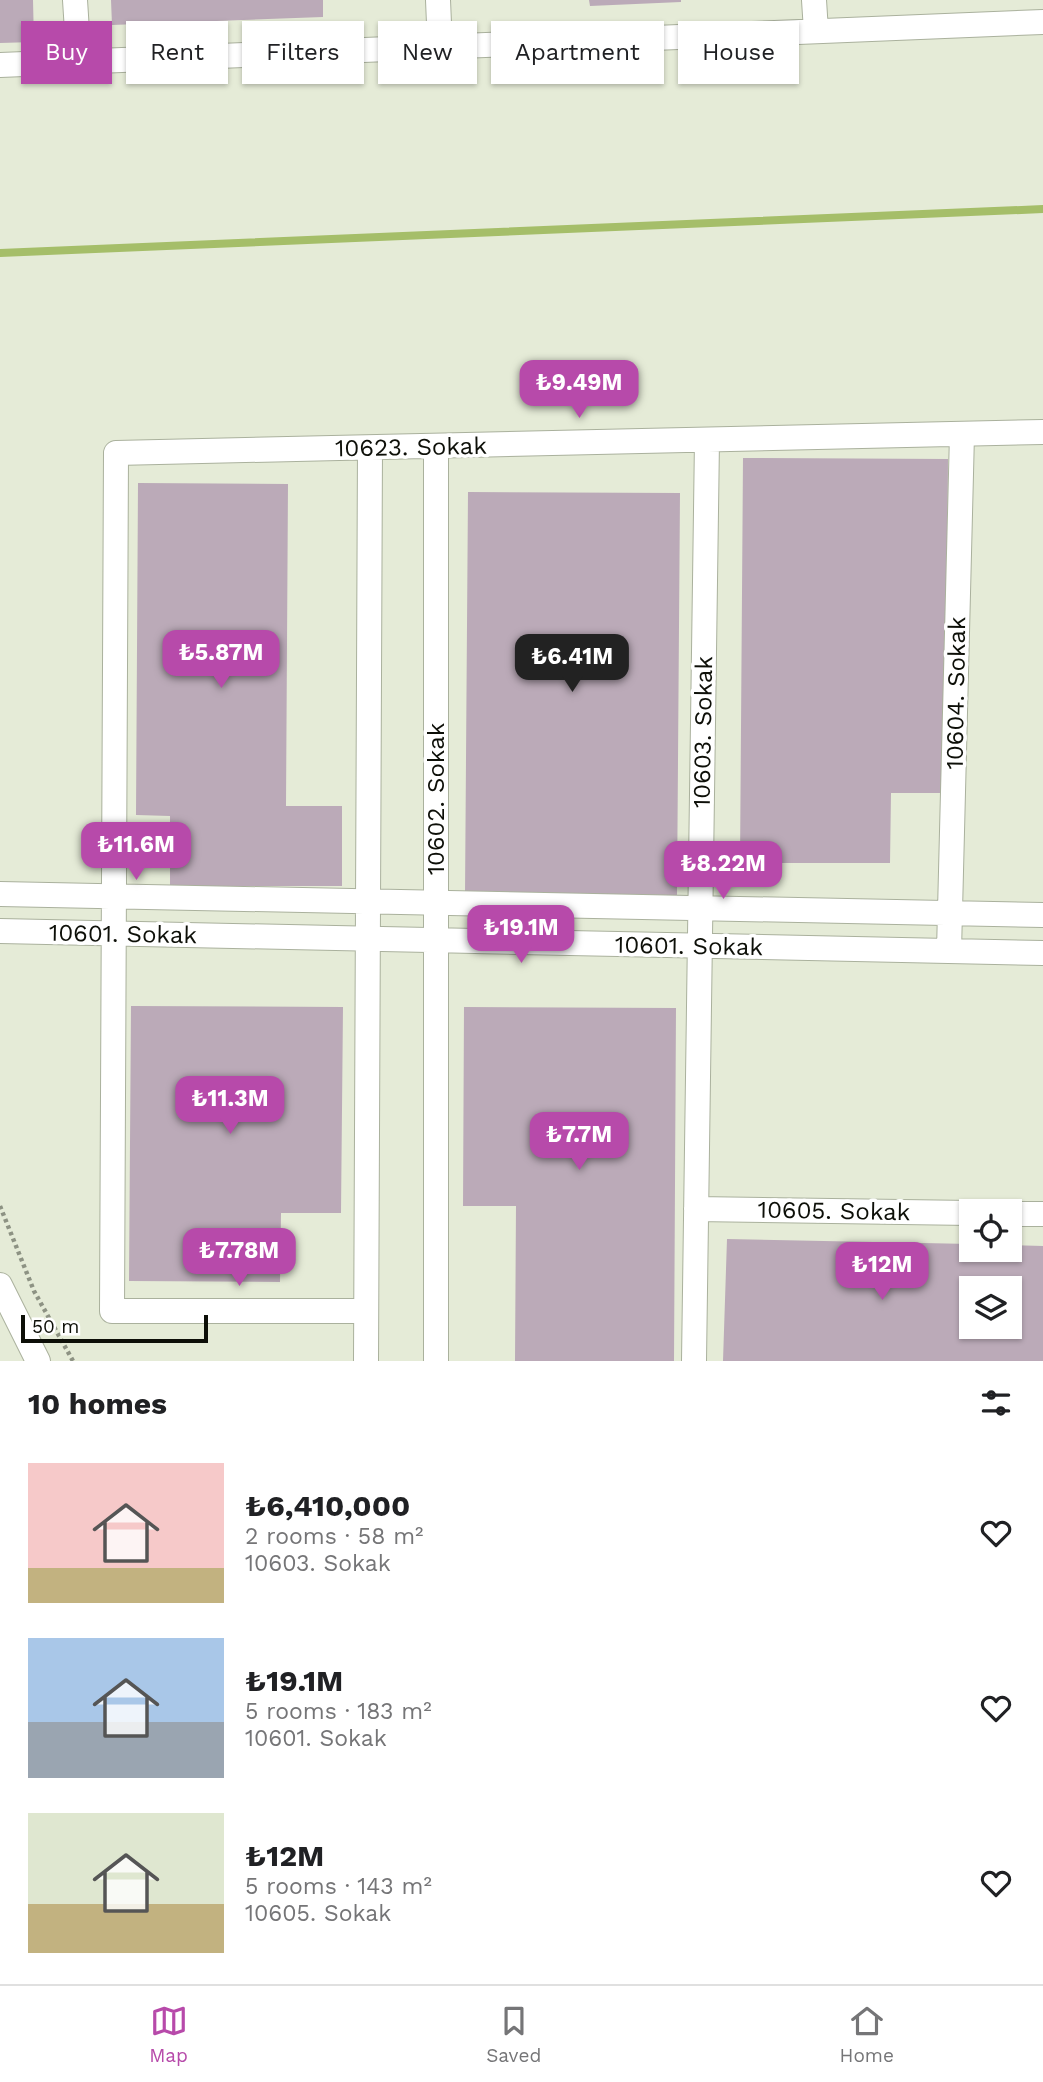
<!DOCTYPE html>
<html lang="en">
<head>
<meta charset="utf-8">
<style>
  body { margin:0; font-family:"Work Sans",sans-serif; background:#f2f2f2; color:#202124; height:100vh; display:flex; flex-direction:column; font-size:26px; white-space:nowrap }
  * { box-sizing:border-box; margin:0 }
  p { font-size:23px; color:#757577 }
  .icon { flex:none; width:38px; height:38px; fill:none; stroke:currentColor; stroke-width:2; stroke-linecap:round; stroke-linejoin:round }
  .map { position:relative; height:1361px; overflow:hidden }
  .panel { display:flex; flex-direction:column; background:#fff; flex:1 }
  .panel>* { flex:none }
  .banner { position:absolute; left:21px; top:21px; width:1001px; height:63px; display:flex; gap:14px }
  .tools { position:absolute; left:959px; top:1199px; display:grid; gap:14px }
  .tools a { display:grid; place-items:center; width:63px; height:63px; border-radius:0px; background:#fff; box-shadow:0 2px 5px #0004; font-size:35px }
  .scale { position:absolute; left:21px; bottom:18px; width:187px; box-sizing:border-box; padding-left:7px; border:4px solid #0d0f08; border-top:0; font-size:19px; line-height:24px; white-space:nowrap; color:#0d0f08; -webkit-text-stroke:5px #fff; paint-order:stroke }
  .price { position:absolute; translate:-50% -60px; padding:0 16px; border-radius:14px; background:#b74aaa; color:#fff; font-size:23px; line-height:46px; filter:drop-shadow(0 2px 4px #0008) }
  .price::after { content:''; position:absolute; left:50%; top:42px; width:21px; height:16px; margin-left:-10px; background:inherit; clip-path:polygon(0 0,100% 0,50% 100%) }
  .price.selected { background:#222; color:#fff }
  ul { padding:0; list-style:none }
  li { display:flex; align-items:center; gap:21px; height:175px; padding:0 28px }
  li span { display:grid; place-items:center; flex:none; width:196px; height:140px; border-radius:0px; color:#555 }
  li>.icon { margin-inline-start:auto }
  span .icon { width:84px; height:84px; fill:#fffc; stroke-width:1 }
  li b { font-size:30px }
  h2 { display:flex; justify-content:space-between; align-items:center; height:84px; padding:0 28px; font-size:30px }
  .tag { padding:0 24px; border-radius:0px; background:#fff; box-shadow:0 2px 5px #0004; font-size:24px; line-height:63px }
  .tag.selected { background:#b74aaa; color:#fff }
  .tabs { display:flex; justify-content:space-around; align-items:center; height:98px; border-top:2px solid #e0e0e0; background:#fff; font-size:19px; color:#757577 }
  .tabs a { display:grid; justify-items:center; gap:4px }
  .tabs .selected { color:#b74aaa }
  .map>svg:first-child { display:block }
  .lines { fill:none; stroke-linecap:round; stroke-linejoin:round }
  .stream { stroke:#a5be69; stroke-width:8 }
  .building { fill:#bbaab8; fill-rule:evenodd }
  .minor-casing { stroke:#aab19d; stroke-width:26 }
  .path { stroke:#8d9283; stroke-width:4.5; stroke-dasharray:3.5 3.5; stroke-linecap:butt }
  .minor { stroke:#fff; stroke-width:24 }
  .labels { text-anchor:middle; stroke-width:7; stroke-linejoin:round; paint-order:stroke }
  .street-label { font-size:24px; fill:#0d0f08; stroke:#fff }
</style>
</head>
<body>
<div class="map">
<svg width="1043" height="1361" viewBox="0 0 1043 1361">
  <rect width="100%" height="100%" fill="#e5ebd7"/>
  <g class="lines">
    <path class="stream" d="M0,253L1043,209"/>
  </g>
  <path class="building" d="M0,0H33L34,42L0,43Z
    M111,0H323V17L112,25Z
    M589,0H681V2L590,6Z
    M743,458L948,459L946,793H891L890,863H740Z
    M138,483L288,484L286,806H342V886H170V816L136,815Z
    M468,492L680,493L677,895L465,894Z
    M131,1006L343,1007L341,1213H281L280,1282L129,1281Z
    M464,1007L676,1008L674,1361H515L516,1206H463Z
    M727,1239L971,1244V1250H1010V1245L1043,1246V1361H723ZM971,1288H1010V1326H971Z"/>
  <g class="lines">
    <g class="minor-casing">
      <path id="minor" d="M75,0L79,62
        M438,0L440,47
        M814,0L816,31
        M0,65L1043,22
        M0,894L1043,915
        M0,931L1043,953
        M949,951L962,434
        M696,1209L971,1213
        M1010,1214H1043
        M0,1285L38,1361
        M366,1311H112L116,453L1043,432
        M366,1361L370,448
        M436,1361V446
        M694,1361L707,440"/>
    </g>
    <path class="path" d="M0,1206L34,1291L73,1361"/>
    <use href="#minor" class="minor"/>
  </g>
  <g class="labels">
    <g class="street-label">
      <text transform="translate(411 447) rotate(-1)" y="8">10623. Sokak</text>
      <text transform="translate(956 693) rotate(-89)" y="8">10604. Sokak</text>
      <text transform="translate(703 732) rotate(-89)" y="8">10603. Sokak</text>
      <text transform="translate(436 799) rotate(-90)" y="8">10602. Sokak</text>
      <text transform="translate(123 934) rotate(1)" y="8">10601. Sokak</text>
      <text transform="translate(689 946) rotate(1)" y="8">10601. Sokak</text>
      <text transform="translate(834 1211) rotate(1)" y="8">10605. Sokak</text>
    </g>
  </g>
</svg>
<div class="tools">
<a><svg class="icon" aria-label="locate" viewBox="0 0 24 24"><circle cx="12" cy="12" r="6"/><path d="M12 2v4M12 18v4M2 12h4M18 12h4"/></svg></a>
<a><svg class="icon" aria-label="layers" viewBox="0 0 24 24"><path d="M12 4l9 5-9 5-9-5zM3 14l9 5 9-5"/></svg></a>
</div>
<div class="scale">50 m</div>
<b class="price" style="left:579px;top:420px">₺9.49M</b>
<b class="price" style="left:221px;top:690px">₺5.87M</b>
<b class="price selected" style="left:572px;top:694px">₺6.41M</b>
<b class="price" style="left:136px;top:882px">₺11.6M</b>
<b class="price" style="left:723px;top:901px">₺8.22M</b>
<b class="price" style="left:521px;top:965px">₺19.1M</b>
<b class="price" style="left:230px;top:1136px">₺11.3M</b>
<b class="price" style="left:579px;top:1172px">₺7.7M</b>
<b class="price" style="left:239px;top:1288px">₺7.78M</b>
<b class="price" style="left:882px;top:1302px">₺12M</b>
<div class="banner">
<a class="tag selected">Buy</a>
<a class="tag">Rent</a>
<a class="tag">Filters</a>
<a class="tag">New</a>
<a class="tag">Apartment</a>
<a class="tag">House</a>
</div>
</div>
<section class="panel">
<h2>10 homes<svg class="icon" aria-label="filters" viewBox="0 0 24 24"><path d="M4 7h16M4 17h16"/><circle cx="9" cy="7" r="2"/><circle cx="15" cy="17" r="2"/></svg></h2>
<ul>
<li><span style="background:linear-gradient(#f6c9c9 75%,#c2b280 0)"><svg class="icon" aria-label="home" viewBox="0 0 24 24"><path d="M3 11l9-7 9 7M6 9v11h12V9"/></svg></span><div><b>₺6,410,000</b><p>2 rooms · 58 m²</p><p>10603. Sokak</p></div><svg class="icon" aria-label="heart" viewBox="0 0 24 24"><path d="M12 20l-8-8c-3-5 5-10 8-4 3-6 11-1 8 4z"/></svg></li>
<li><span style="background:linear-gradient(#a9c7e8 60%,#9aa5b1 0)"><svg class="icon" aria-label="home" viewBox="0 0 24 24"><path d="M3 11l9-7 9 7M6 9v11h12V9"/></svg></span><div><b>₺19.1M</b><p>5 rooms · 183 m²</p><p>10601. Sokak</p></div><svg class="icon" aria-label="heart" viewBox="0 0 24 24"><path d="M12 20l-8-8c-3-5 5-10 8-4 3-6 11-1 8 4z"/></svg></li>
<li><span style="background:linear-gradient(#dfe7d0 65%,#c2b280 0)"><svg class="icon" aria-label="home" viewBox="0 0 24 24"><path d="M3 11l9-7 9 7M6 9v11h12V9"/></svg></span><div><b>₺12M</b><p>5 rooms · 143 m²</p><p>10605. Sokak</p></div><svg class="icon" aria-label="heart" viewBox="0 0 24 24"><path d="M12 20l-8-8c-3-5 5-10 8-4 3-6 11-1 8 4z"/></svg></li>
</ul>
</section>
<nav class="tabs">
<a class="selected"><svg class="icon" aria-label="map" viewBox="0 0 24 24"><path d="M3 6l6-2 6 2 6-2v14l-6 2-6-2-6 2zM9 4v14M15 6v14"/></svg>Map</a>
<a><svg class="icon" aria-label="saved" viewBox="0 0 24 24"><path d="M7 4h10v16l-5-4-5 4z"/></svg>Saved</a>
<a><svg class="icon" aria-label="home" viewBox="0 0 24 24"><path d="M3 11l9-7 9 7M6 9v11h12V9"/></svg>Home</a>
</nav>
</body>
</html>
